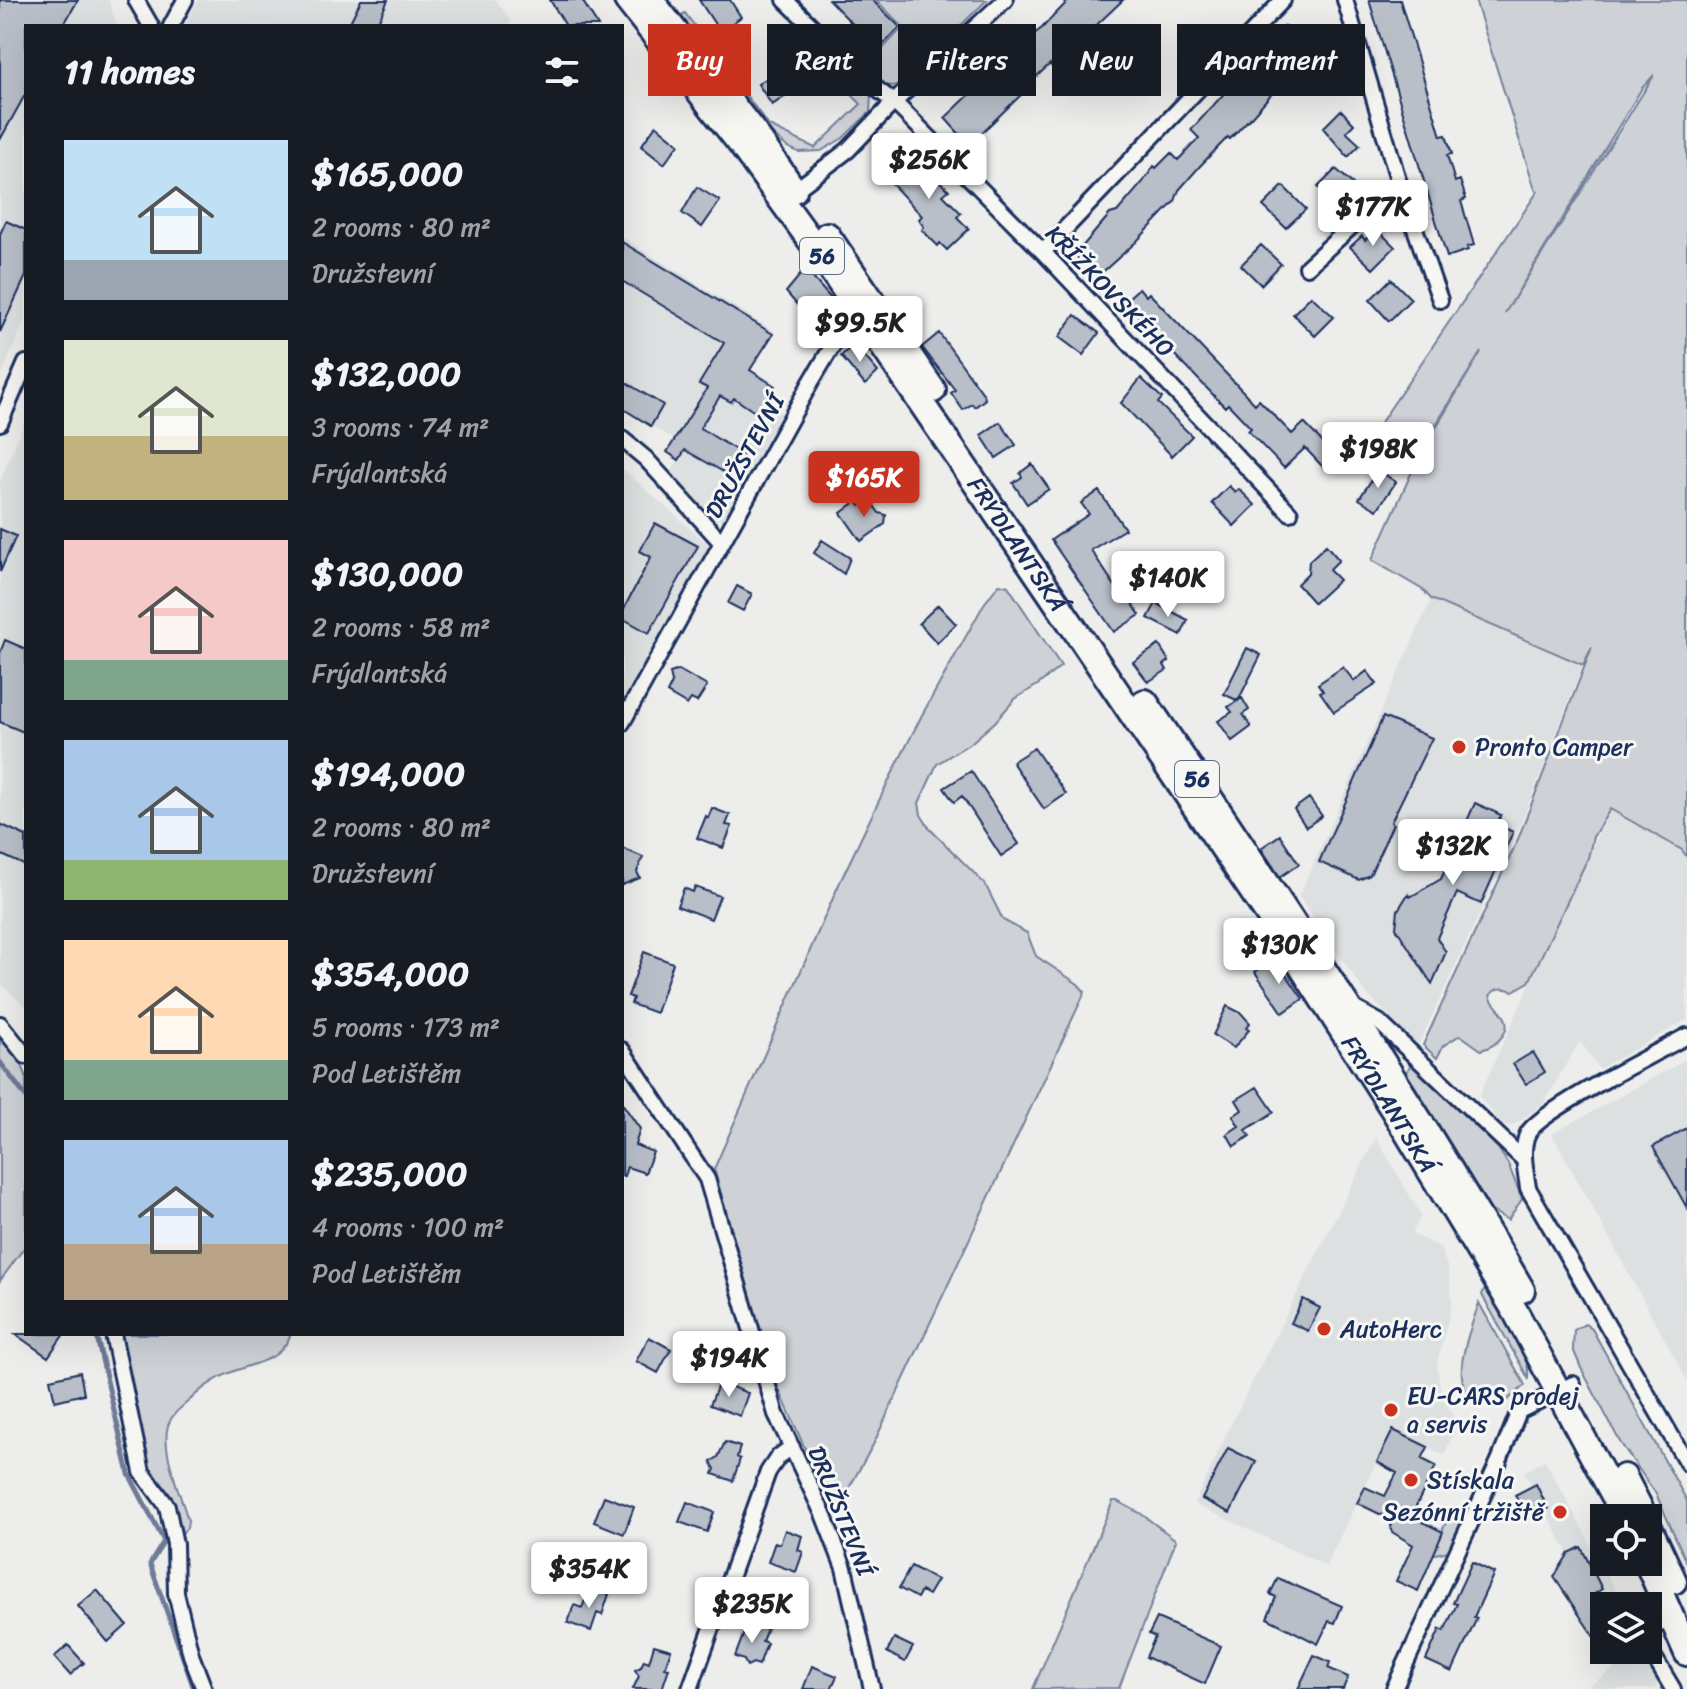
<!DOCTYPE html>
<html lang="en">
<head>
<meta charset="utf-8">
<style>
  body { margin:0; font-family:Sriracha,sans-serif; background:#242831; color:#f1f3f6; height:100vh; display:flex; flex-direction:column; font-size:30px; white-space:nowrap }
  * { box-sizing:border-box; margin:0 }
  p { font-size:26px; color:#9ea1a6 }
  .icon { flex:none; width:44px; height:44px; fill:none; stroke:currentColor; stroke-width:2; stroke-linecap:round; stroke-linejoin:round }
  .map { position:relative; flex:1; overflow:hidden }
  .details { position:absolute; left:24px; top:24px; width:600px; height:1312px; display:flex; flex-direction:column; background:#171b24; border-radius:0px; box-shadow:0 8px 32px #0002 }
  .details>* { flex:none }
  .guide { position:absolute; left:648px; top:24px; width:760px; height:72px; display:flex; gap:16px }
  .fabs { position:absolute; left:1590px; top:1504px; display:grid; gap:16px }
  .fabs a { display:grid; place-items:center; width:72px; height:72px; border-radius:0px; background:#171b24; box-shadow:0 8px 32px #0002; font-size:40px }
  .price { position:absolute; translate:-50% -68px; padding:0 18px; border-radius:8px; background:#fff; color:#222; font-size:26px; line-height:52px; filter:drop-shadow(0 2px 4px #0008) }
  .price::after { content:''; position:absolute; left:50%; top:48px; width:24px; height:18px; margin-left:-12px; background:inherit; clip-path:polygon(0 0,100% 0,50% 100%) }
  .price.active { background:#c8321e; color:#fff }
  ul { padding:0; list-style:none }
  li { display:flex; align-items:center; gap:24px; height:200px; padding:0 40px }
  li span { display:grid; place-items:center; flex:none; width:224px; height:160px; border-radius:0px; color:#555 }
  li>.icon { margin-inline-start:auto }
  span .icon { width:96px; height:96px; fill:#fffc; stroke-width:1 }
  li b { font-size:34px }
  h2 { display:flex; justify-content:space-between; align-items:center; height:96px; padding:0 40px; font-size:34px }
  .chip { padding:0 28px; border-radius:0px; background:#171b24; box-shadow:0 8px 32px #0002; font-size:28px; line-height:72px }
  .chip.active { background:#c8321e; color:#fff }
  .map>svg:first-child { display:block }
  .built { fill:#dde0e1 }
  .green { fill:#ced2d7; stroke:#74809a; stroke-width:2; fill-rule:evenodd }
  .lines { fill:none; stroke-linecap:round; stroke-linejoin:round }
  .stream { stroke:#6e7a96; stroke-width:5 }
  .building { fill:#b9bfc8; stroke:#1b2f5e; stroke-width:2 }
  .street-casing { stroke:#1b2f5e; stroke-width:20 }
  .primary-casing { stroke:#1b2f5e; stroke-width:30 }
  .street { stroke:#f6f6f2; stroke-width:14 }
  .primary { stroke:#f6f6f2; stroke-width:24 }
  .poi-dot { fill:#c8321e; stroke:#f6f6f2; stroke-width:3 }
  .labels { text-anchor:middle; stroke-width:6; stroke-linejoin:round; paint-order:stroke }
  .shield { fill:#f6f6f2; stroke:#5d6b8a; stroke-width:2 }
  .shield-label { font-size:22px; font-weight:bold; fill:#1b2f5e }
  .street-label { font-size:24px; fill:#1b2f5e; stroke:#f6f6f2 }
  .poi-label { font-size:24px; fill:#1b2f5e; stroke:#f6f6f2; text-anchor:start }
</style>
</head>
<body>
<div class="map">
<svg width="1687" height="1689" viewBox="0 0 1687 1689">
  <rect width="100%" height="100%" fill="#edeeec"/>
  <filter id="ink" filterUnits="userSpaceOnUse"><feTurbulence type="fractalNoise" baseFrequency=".0125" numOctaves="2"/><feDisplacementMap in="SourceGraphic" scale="16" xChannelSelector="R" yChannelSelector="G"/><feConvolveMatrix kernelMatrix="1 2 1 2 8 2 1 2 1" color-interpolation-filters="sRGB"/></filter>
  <g filter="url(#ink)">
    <path class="built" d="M0,0H109L117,26H26V317L0,379Z
      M198,0H496L511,21L509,26H185Z
      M622,237L774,331L750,372L775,386L765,403L784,415L724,521L709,517L699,509L670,474L678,460L667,452L675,440L622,408Z
      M26,418V1007L0,983V481Z
      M622,468L711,547L622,708Z
      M1431,599L1583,665L1519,829L1418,1046L1364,991L1299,896Z
      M1610,808L1682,850L1687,857V1020L1599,1069L1580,1041L1543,1104L1514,1125L1503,1126L1479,1096Z
      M1687,1059V1380L1552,1134Z
      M1376,1137L1421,1215L1412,1234L1440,1247L1449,1272L1452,1304L1437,1365L1441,1394L1458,1425L1444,1455L1392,1430L1326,1566L1194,1504L1231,1424Z
      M1545,1460L1624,1606H1604V1611L1600,1605L1602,1588L1592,1573L1582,1578L1524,1472Z
      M1630,1650H1648L1664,1679L1657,1684L1656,1689H1584L1633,1656Z"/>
    <path class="green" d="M876,0H987L899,85C881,88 875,81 863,70L903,27Z
      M1475,0H1687V857L1682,850L1610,809L1593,837L1588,858L1529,982L1513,991C1503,988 1496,986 1490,996C1493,1004 1496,1005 1501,1012C1516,1029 1497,1046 1481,1050L1460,1035L1443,1046L1437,1058L1423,1045L1518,839L1592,647L1583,665L1431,599L1423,590L1372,560L1419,456L1481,352L1415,458L1373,434L1538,191L1535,189ZM1653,76V77L1505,313L1642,88Z
      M685,13L769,126L815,148L861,104L837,80L846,74L855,76L871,95L870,112L843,138L821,151L798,152L787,147L769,131L680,16Z
      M999,584L1008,586L1061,666L1039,684L1015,699L995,722L972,742L937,764L919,803L921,815L930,829L985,884L1003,920L1027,933L1036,956L1078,984L1085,992L873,1445L834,1515L775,1380L714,1169L840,882L886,786L922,715L984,604Z
      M0,1036L19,1058L26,1075V1245L0,1281Z
      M1412,1062L1498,1148L1508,1164L1522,1199L1508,1220L1490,1210L1406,1073Z
      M1484,1290L1489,1291C1502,1314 1531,1352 1528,1378L1482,1295Z
      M1479,1303L1525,1385L1503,1404C1436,1409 1468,1337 1479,1303Z
      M1585,1324L1592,1329L1687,1501V1563L1656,1494L1620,1442L1581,1368L1573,1349L1574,1330Z
      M117,1334H291C281,1358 266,1360 243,1368C223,1374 205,1385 190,1400C182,1407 173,1413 169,1423C159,1447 181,1495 188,1520L187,1528L180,1535L145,1472Z
      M1113,1501H1117L1140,1513L1176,1540L1119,1688L1033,1689Z
      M1458,1508L1467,1512L1449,1551L1435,1554L1433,1550L1451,1512Z"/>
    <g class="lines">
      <path class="stream" d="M0,1062L26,1097
        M96,1334L129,1474L164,1541L150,1564L194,1689"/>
    </g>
    <path class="building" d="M0,0H78L63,26H26V93L0,140Z
      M361,0H388L376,26H348Z
      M550,0H582L598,26H566Z
      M699,0H730L741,17L720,32Z
      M829,0H872L900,27L878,50Z
      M1069,0H1123L1052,67L1050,64L1036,77L1023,89L1025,91L969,145L945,118L986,79L1001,59L1042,28Z
      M1369,0H1400L1441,136L1446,135L1452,154L1447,155L1455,182L1460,180L1466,199L1461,201L1474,245L1467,247L1468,250L1447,257Z
      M1285,26L1308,48L1296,62L1298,64L1251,117L1230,139L1228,137L1200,166L1179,190L1175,201L1136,242L1097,277L1075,255L1110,214L1117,212L1143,182L1154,166L1156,168L1171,153L1178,160L1199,138L1191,130Z
      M786,31L798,43L786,55L774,43Z
      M778,71L792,92L772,105L758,84Z
      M1341,110L1354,124L1346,132L1360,145L1348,157L1323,128Z
      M656,125L679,144L664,164L641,146Z
      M909,153L949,190L943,195L961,213L957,217L969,229L947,250L940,243L938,246L922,230L924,227L919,219L922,216L891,183L894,181L887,174Z
      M1336,169L1356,187L1337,205L1318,187Z
      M1283,186L1306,209L1286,228L1263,206Z
      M697,187L720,201L702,227L682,213Z
      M6,221L26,230V276L0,332V234Z
      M1377,229L1395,247L1373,269L1350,247L1362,236L1365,240Z
      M622,242L773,334L750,370L775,386L758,414L734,398L731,402L720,396L700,428L744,455L734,472L730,470L727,474L685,450L679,460L667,452L707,388L699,384L724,343L622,281Z
      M1261,245L1281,264L1261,285L1241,265Z
      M805,269L840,309L817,328L786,292Z
      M1391,279L1411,299L1389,321L1370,300Z
      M1139,288L1146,296L1149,293L1255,404L1259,400L1292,434L1304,423L1336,456L1324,468L1305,448L1284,468L1248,431L1251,428L1228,404L1225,407L1138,317L1142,313L1127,299Z
      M1311,296L1334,317L1315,336L1293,314Z
      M1075,315L1099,333L1083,355L1059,337Z
      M939,333L984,395L985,399L975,407L972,404L963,410L951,393L955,390L922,347Z
      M854,344L878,372L865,385L841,356Z
      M1141,378L1162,398L1158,403L1192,436L1172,456L1121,403Z
      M622,380L663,405L651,426L622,408Z
      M1000,422L1016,445L996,458L981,435Z
      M1032,464L1049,489L1027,504L1013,483L1022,477L1020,473Z
      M1378,470L1396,482L1377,510L1359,499Z
      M1229,486L1235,492L1239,489L1255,505L1234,526L1212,503Z
      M1099,491L1125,529L1091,550L1121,595L1125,593L1140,615L1114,632L1051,540L1089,514L1081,503Z
      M870,500L879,513L886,515L885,524L861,541L841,513L857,501L860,506Z
      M655,523L698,546L649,633L622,618V612L651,557L640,551Z
      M0,529L16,536L0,572Z
      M822,540L850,558L844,574L814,553Z
      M1326,545L1339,560L1329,570L1339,580L1314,603L1297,584L1308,573L1309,561Z
      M737,586L752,594L743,611L728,603Z
      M1156,603L1188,620L1181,635L1148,618Z
      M938,605L956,624L937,643L919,623Z
      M5,640L26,649V733L0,722V653Z
      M1159,645L1169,661L1164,665L1167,670L1148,682L1133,662Z
      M1247,648L1261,655L1238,701L1224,694Z
      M1343,667L1354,681L1367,671L1377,684L1334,712L1320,692L1323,691L1318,684Z
      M679,670L707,686L697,702L691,699L687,705L667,693L672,683L670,673Z
      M1242,698L1249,710L1243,714L1251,727L1232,741L1218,721L1232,712L1228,707Z
      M1383,717L1432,738L1391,822L1393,824L1370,875L1359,880L1319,862Z
      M1034,748L1066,794L1044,809L1012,762Z
      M971,771L1019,844L1001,856L962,796L954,802L944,788Z
      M1309,798L1322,816L1306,827L1294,809Z
      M1475,803L1501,815L1497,824L1513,832L1481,904L1457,893L1437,938L1446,952L1432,984L1396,928L1398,910L1408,894L1410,897L1441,879Z
      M712,808L730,815L726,825L732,826L723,848L697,838L706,816L708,818Z
      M0,824L26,836V866L0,854Z
      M1280,835L1299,864L1280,877L1261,848Z
      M622,848L643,857L637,872L640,878L622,885Z
      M695,887L720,896L711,919L677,906L684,888L693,892Z
      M644,952L673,963L656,1013L631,1004L633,998L628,996Z
      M1275,958L1303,999L1283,1013L1255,972Z
      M1227,1006L1241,1013L1250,1023L1246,1028L1249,1030L1234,1048L1213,1035Z
      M1533,1052L1545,1072L1526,1084L1513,1064Z
      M1257,1087L1274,1112L1246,1130L1250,1136L1234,1146L1227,1134L1239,1126L1233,1116L1242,1110L1236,1100Z
      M622,1103L640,1129L635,1145L653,1152L645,1173L627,1167L624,1176H622Z
      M1687,1128V1208L1653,1147Z
      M1303,1299L1320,1308L1308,1331L1291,1323Z
      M15,1334H64L48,1357Z
      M649,1337L671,1349L658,1373L636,1361Z
      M80,1372L84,1394L55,1401L50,1379Z
      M719,1382L748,1393L740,1416L710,1405Z
      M1393,1430L1428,1447L1422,1459L1436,1466L1411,1516L1443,1532L1418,1591L1396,1581L1413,1545L1392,1532L1390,1519L1357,1503L1365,1487L1385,1496L1397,1473L1377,1462Z
      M725,1442L740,1447L737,1457L740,1459L733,1481L713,1474L715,1469L711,1462L718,1457Z
      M1228,1448L1256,1462L1230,1513L1202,1499Z
      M1536,1484L1548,1509L1527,1520L1515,1495Z
      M604,1496L634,1507L624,1534L594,1522Z
      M687,1502L714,1512L707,1532L679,1522Z
      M785,1530L802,1536L798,1550L803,1552L796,1572L768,1562L775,1542L780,1544Z
      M1581,1547L1602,1589L1593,1595L1604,1611V1652L1554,1577L1569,1553Z
      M1472,1562L1494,1573L1474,1617L1477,1618L1452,1672L1426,1660L1440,1629L1444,1631L1457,1604L1453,1603Z
      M911,1566L937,1580L928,1595L921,1591L917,1598L899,1588Z
      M1278,1578L1342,1606L1335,1623L1329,1621L1318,1644L1267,1618L1276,1597L1270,1594Z
      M590,1587L609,1594L602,1615L597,1613L591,1631L568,1623L574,1605L582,1608Z
      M97,1590L127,1625L108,1642L78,1606Z
      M1157,1618L1221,1646L1205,1684L1146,1657L1155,1637L1149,1634Z
      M748,1622L767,1629L762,1641L767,1643L759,1665L753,1663L747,1666L744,1660L735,1657Z
      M894,1638L913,1647L905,1662L887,1652Z
      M68,1645L84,1663L70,1675L54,1657Z
      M654,1645L671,1650L665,1667L669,1668L662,1689H633L639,1676L635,1670L641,1667L644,1660L649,1662Z
      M1314,1655L1330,1662L1328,1668L1348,1677L1343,1689H1298Z
      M812,1666L837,1676L831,1689H803Z"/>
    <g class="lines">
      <g class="street-casing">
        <path id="street" d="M136,0L151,26
          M785,0L873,86L894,102L1043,252L1290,513
          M1345,0L1399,183L1440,300
          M171,26L185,0
          M789,195L848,150L894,102L1005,0
          M1043,252L1283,0
          M1307,267L1399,183
          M0,423L26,363
          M622,439L646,459L722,543
          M622,723L811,382L846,323L861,313
          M1348,1005L1379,1022L1524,1160
          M0,1024L26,1056
          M1687,1036C1658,1052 1541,1110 1528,1133C1520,1149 1526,1172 1528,1188L1687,1463
          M622,1050L707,1179L776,1414L823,1514L844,1568L872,1689
          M113,1334L142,1472L167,1506L175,1544L176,1593L191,1655L204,1689
          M1648,1630L1673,1617
          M1648,1647L1673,1689
          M690,1689L768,1472L778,1457L792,1447
          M1394,1689L1499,1461L1519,1411L1573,1384"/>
      </g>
      <g class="primary-casing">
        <g id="primary">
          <path id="s1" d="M627,0L739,142L821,255L1269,916L1394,1111L1515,1311L1626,1518"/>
          <path d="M651,0L753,131L794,190"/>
          <path d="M827,235L933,390"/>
          <path d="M1145,702C1276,895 1404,1088 1522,1290"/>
          <path d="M1624,1477L1645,1518"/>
          <path d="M1648,1525L1674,1581"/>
          <path d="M1647,1562L1687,1653"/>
        </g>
      </g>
      <use href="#street" class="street"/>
      <use href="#primary" class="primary"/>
    </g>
  </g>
  <g class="poi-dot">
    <circle cx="1459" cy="747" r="8"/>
    <circle cx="1324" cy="1329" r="8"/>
    <circle cx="1391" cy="1410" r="8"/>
    <circle cx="1411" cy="1480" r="8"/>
    <circle cx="1560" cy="1512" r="8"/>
  </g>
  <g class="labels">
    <g class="shield">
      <rect x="800" y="238" width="44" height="36" rx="6"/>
      <rect x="1175" y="761" width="44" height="36" rx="6"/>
    </g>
    <g class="shield-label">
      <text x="822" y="264">56</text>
      <text x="1197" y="787">56</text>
    </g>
    <g class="street-label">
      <text transform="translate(1110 291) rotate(46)" y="8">KŘÍŽKOVSKÉHO</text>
      <text transform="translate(745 456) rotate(-61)" y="8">DRUŽSTEVNÍ</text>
      <text dy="8" stroke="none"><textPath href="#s1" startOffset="670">FRÝDLANTSKÁ</textPath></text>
      <text dy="8" stroke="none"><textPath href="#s1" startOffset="1342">FRÝDLANTSKÁ</textPath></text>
      <text transform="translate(841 1511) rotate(68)" y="8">DRUŽSTEVNÍ</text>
    </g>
    <g class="poi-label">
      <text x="1475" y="755">Pronto Camper</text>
      <text x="1340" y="1337">AutoHerc</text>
      <text x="1407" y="1404">EU-CARS prodej<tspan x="1407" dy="28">a servis</tspan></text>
      <text x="1427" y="1488">Stískala</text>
      <text x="1544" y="1520" text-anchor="end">Sezónní tržiště</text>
    </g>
  </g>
</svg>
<div class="fabs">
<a><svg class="icon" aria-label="locate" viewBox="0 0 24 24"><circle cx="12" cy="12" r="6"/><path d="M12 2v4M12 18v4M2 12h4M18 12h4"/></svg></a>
<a><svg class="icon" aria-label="layers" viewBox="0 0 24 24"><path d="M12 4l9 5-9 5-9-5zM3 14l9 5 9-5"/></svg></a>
</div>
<b class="price" style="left:929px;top:201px">$256K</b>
<b class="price" style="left:1373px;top:248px">$177K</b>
<b class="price" style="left:860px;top:364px">$99.5K</b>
<b class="price" style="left:1378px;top:490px">$198K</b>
<b class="price active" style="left:864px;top:519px">$165K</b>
<b class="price" style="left:1168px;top:619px">$140K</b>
<b class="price" style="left:1453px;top:887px">$132K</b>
<b class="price" style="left:1279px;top:986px">$130K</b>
<b class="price" style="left:729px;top:1399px">$194K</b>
<b class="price" style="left:589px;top:1610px">$354K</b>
<b class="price" style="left:752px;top:1645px">$235K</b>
<div class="guide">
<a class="chip active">Buy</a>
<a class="chip">Rent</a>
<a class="chip">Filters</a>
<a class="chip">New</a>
<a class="chip">Apartment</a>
</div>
<section class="details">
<h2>11 homes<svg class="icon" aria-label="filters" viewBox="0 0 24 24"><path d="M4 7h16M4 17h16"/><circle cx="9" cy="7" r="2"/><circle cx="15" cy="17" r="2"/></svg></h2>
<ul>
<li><span style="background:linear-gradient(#bfe0f5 75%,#9aa5b1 0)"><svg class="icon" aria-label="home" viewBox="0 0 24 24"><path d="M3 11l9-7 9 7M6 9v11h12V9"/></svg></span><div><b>$165,000</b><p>2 rooms · 80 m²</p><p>Družstevní</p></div></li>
<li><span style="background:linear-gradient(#dfe7d0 60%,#c2b280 0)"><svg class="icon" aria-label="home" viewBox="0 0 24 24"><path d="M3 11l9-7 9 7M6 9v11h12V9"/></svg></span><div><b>$132,000</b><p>3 rooms · 74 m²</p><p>Frýdlantská</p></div></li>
<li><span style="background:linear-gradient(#f6c9c9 75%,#7fa58c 0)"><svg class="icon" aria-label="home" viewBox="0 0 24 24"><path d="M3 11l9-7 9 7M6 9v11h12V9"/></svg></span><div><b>$130,000</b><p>2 rooms · 58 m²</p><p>Frýdlantská</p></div></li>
<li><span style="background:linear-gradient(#a9c7e8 75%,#8fb573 0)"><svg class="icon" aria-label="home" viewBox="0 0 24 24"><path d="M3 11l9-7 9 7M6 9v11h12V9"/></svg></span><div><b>$194,000</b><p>2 rooms · 80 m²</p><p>Družstevní</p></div></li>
<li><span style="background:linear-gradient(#ffd9b3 75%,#7fa58c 0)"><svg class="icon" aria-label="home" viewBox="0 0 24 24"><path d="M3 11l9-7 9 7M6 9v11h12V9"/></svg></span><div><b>$354,000</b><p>5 rooms · 173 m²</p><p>Pod Letištěm</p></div></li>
<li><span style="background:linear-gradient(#a9c7e8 65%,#b9a48a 0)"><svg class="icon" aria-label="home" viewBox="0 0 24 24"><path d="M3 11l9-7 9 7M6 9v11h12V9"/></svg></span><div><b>$235,000</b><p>4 rooms · 100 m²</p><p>Pod Letištěm</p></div></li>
</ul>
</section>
</div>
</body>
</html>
